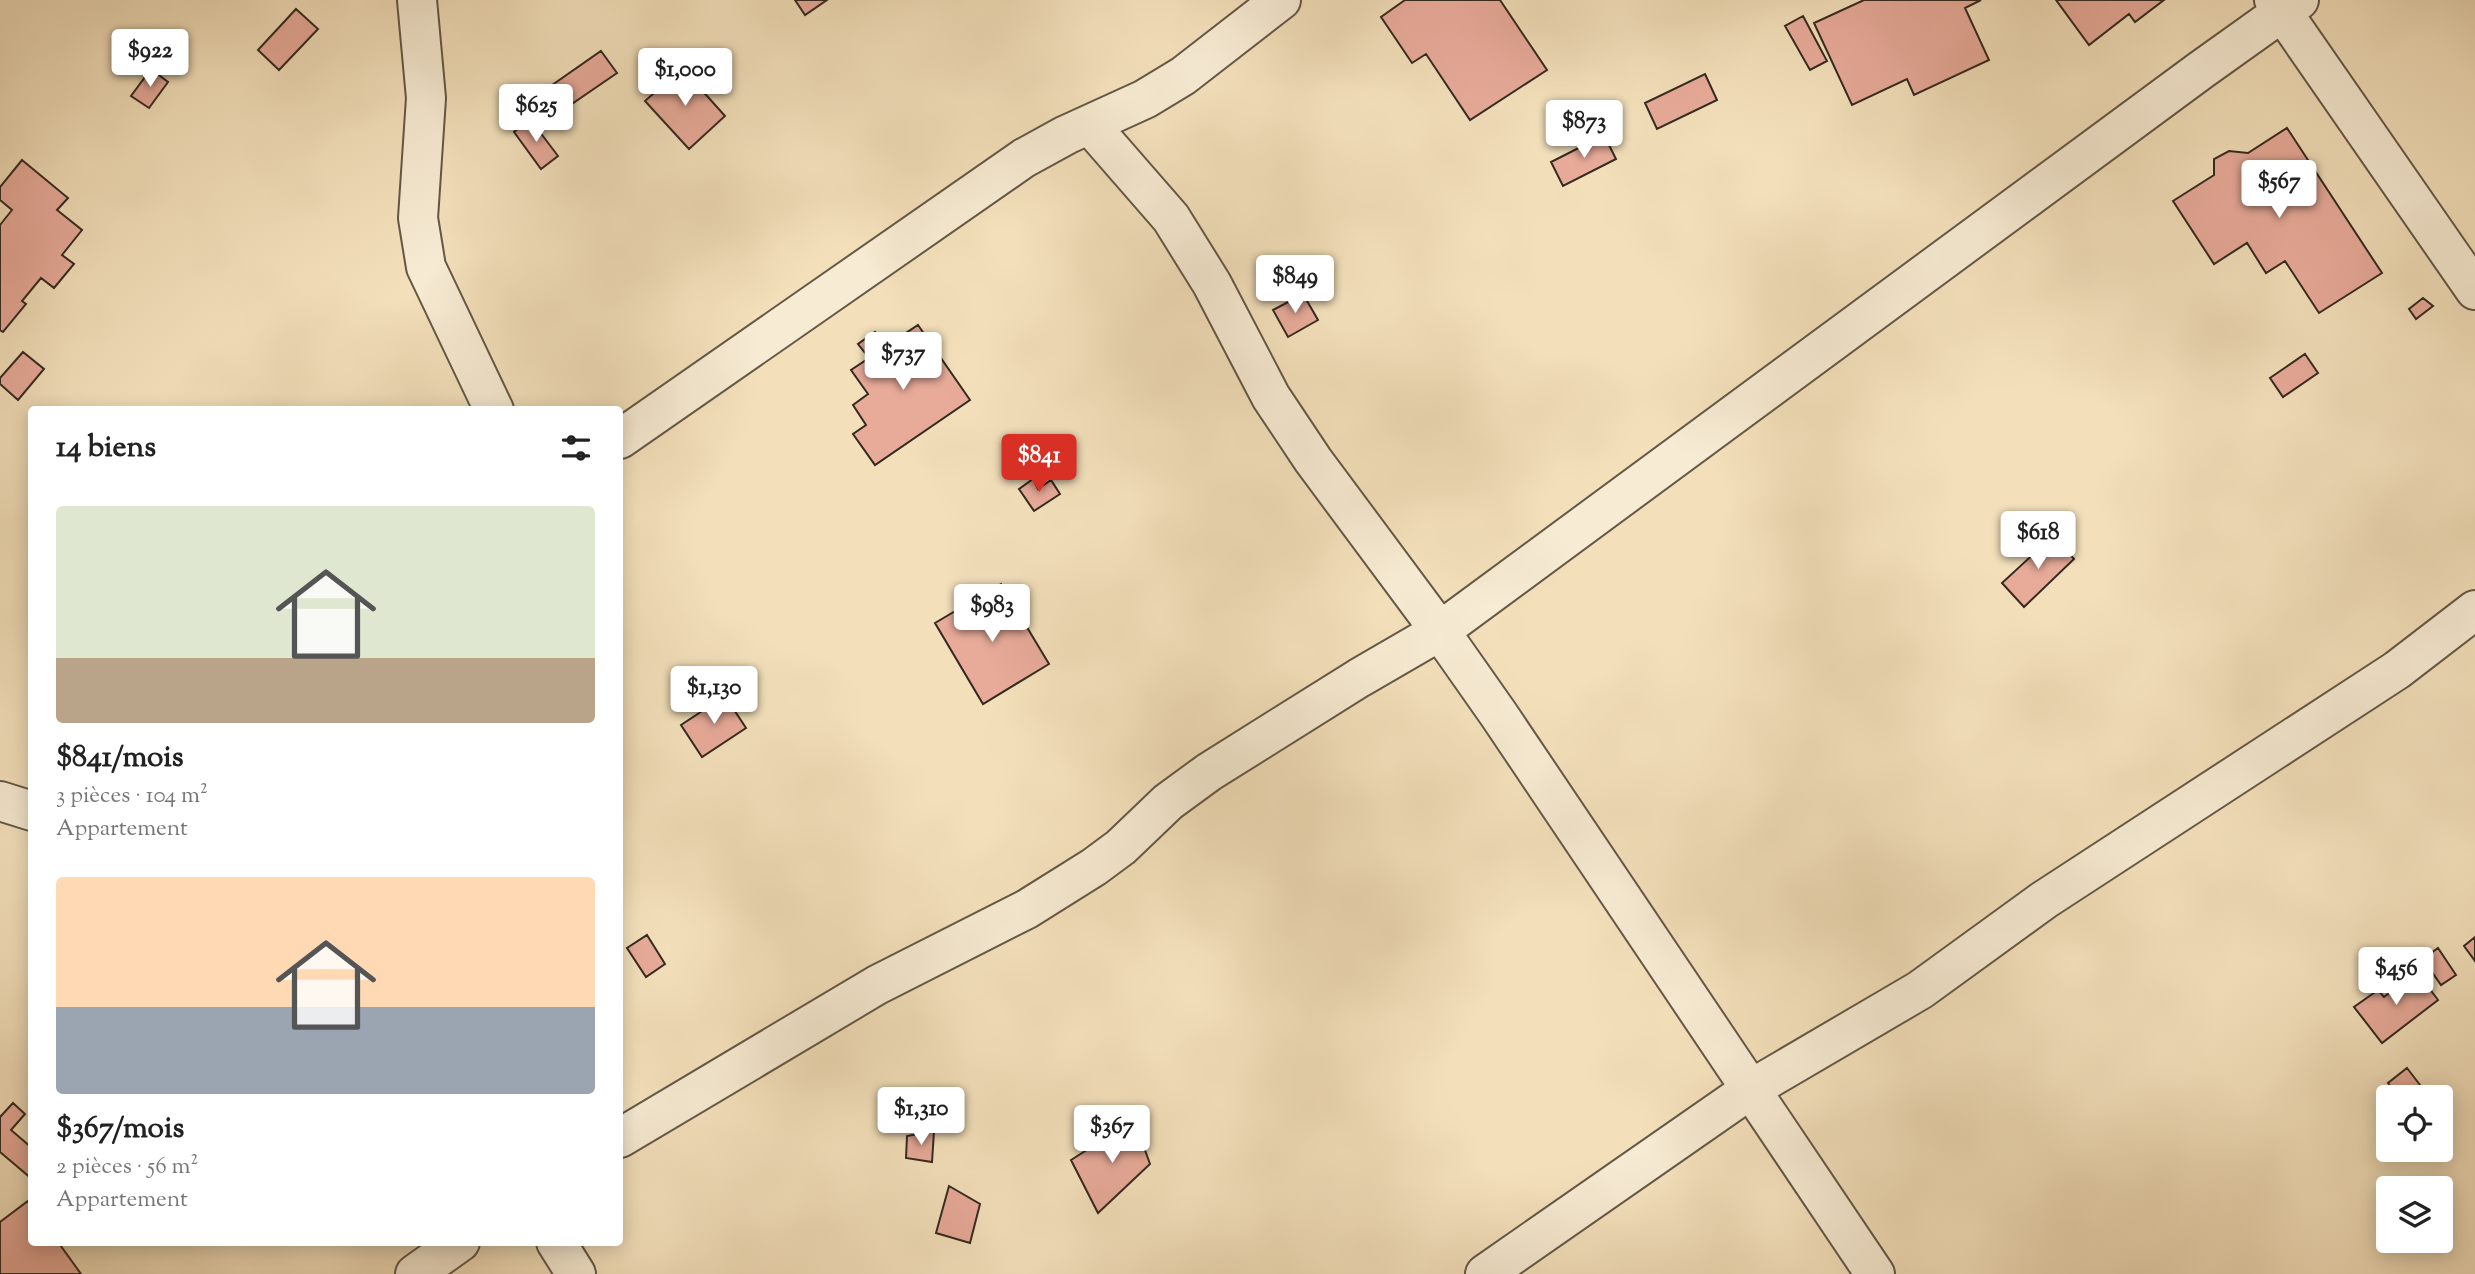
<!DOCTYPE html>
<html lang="fr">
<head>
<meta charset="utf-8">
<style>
  body { margin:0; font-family:"Sorts Mill Goudy",serif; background:#f6f6f6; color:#222; height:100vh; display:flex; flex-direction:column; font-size:26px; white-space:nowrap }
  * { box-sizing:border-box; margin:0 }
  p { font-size:23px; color:#767676 }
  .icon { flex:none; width:38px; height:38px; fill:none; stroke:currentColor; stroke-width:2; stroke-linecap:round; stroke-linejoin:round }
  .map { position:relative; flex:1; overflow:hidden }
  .side { position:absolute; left:28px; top:406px; width:595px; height:840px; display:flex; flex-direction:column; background:#fff; border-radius:7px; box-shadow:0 4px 18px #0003 }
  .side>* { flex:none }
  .tools { position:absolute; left:2376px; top:1085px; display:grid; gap:14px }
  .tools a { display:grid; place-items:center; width:77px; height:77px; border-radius:7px; background:#fff; box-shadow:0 4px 18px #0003; font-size:35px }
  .price { position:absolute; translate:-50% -60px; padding:0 16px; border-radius:7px; background:#fff; color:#222; font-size:23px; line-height:46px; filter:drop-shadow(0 2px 4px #0008) }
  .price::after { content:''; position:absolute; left:50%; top:42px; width:21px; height:16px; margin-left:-10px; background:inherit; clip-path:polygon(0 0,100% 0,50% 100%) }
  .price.selected { background:#d93025; color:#fff }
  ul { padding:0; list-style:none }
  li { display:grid; align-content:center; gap:14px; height:371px; padding:0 28px }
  li span { display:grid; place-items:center; height:217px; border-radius:7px; color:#555 }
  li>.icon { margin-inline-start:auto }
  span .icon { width:126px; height:126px; fill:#fffc; stroke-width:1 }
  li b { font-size:30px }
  h2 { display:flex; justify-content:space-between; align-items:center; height:84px; padding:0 28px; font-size:30px }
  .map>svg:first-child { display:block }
  .building { fill:#e8ab9a; stroke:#342a1f; stroke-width:2 }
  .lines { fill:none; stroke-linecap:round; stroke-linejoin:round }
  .minor-casing { stroke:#645846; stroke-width:42 }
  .minor { stroke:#f7ebd3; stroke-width:38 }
</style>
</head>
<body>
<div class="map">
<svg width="2475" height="1274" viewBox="0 0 2475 1274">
  <rect width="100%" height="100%" fill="#f3e0bb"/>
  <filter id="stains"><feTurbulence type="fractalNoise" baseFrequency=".00286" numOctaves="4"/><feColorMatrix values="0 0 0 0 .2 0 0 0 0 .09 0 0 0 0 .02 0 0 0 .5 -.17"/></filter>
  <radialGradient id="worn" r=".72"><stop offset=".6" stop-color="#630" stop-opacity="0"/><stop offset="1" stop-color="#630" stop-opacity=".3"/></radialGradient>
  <path class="building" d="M795,0H827L805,15Z
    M1405,0H1500L1547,70L1470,120L1426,54L1412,63L1381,17Z
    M1864,0H1981L1965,8L1989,60L1914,95L1907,79L1852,105L1814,23Z
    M2056,0H2164L2135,22L2129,14L2089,45Z
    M296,9L318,29L279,70L258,50Z
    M1803,16L1827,61L1810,70L1785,26Z
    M601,51L617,73L560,112L545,90Z
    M682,68L725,116L689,149L645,101Z
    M151,69L168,82L149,108L131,96Z
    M1705,74L1717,100L1657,129L1645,103Z
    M530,119L558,156L541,169L514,132Z
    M2287,128L2382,273L2319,313L2285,261L2266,273L2247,243L2214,264L2173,201L2214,175V159L2229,151L2248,153Z
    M1604,135L1616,159L1563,186L1551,162Z
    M22,160L68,198L57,210L82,230L62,255L74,264L54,288L41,278L22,301L26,304L3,332L0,330V225L12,210L0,200V187Z
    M1303,294L1318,320L1288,337L1273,310Z
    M2423,298L2433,306L2416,319L2409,309Z
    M918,325L970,400L875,465L853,434L866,425L853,405L868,394L851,370L869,358L858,344L875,332L885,347Z
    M23,352L44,369L18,400L0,384V378Z
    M2305,354L2318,373L2283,397L2270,378Z
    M1033,479L1038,489L1051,480L1060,494L1034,511L1019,489Z
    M2053,536L2074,559L2024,607L2002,583Z
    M1001,584L1049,664L983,704L935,623Z
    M725,696L746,728L702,757L681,725Z
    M647,935L665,964L646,977L627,948Z
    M2475,937V961L2464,946Z
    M2438,948L2456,975L2441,985L2423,959Z
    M2417,972L2438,1000L2382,1043L2354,1007L2378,990L2384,997Z
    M2407,1068L2420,1085L2404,1097H2399L2388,1083Z
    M13,1103L25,1114L11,1130L32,1148V1179L0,1152V1117Z
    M1134,1120L1150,1164L1098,1213L1071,1160Z
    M934,1131L932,1162L906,1158L907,1136Z
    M949,1186L980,1204L970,1243L936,1233Z
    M28,1201L32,1206V1242H58L81,1274H0V1222Z"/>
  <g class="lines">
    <g class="minor-casing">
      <path id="minor" d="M417,0L426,98L418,218L426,267L494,410
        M2274,0L2475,290
        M1090,125L1171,218L1212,284L1271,397L1313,460L1440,631L1499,715L1875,1274
        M620,439L1024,158L1066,135L1145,99L1183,76L1281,0
        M0,801L32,811
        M620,1138L877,985L1027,909L1094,867L1121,847L1168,802L1209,772L1359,678L1440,631L2201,70L2299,0
        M556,1242L576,1274
        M415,1274L460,1242
        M1485,1274L1751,1089L1920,990L2044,900L2397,670L2475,610"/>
    </g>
    <use href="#minor" class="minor"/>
  </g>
  <rect width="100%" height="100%" filter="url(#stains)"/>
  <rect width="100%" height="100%" fill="url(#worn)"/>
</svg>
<div class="tools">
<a><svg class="icon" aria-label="locate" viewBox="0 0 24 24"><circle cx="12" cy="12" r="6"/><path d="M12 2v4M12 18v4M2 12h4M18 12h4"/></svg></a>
<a><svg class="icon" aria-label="layers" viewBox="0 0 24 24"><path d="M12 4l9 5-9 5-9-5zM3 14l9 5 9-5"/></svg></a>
</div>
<b class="price" style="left:150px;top:89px">$922</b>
<b class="price" style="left:685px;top:108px">$1,000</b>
<b class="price" style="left:536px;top:144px">$625</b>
<b class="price" style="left:1584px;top:160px">$873</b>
<b class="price" style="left:2279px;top:220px">$567</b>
<b class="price" style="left:1295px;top:315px">$849</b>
<b class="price" style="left:903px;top:392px">$737</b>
<b class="price selected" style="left:1039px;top:494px">$841</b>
<b class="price" style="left:2038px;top:571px">$618</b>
<b class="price" style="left:992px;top:644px">$983</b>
<b class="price" style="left:714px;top:726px">$1,130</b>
<b class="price" style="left:2396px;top:1007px">$456</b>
<b class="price" style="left:921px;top:1147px">$1,310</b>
<b class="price" style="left:1112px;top:1165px">$367</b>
<section class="side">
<h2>14 biens<svg class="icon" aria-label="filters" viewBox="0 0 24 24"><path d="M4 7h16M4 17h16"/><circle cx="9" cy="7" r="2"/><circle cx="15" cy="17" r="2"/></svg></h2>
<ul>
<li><span style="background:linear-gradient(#dfe7d0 70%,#b9a48a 0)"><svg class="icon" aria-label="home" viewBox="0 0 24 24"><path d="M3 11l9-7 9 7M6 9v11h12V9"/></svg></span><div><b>$841/mois</b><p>3 pièces · 104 m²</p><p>Appartement</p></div></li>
<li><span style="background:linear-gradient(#ffd9b3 60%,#9aa5b1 0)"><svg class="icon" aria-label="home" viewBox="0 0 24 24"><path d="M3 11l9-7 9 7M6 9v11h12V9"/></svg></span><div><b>$367/mois</b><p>2 pièces · 56 m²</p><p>Appartement</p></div></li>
</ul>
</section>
</div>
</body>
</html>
